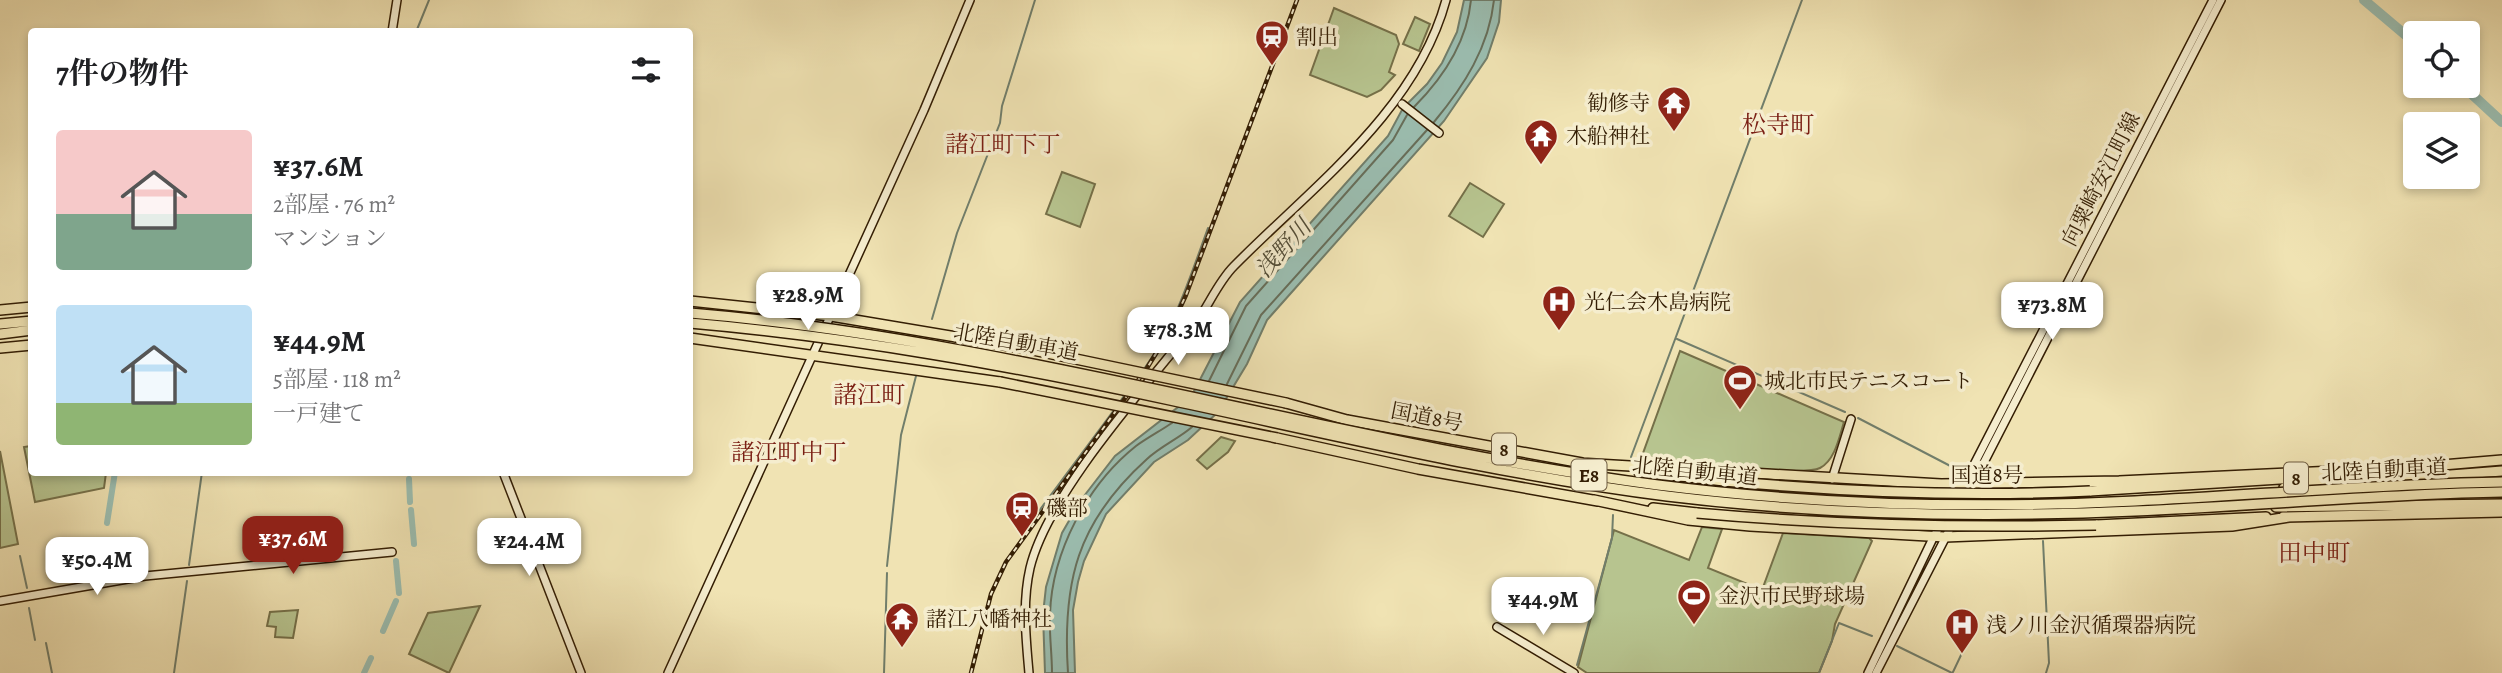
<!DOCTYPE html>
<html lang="ja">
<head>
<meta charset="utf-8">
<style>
  body { margin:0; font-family:Alegreya,"Noto Serif JP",serif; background:#f6f6f6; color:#202124; height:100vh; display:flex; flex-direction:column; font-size:26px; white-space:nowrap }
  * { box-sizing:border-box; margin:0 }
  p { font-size:23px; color:#757577 }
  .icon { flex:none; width:38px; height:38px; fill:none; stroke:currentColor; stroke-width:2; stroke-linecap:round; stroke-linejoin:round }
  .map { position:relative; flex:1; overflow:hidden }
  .drawer { position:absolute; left:28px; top:28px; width:665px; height:448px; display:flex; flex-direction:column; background:#fff; border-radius:7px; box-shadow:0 4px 10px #0003 }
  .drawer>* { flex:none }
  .fabs { position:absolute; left:2403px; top:21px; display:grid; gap:14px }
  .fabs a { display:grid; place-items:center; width:77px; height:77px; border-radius:7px; background:#fff; box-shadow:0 4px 10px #0003; font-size:35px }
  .price { position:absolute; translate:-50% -60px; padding:0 16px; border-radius:14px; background:#fff; color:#222; font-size:23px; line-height:46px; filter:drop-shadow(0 2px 4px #0008) }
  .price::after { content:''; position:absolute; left:50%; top:42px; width:21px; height:16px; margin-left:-10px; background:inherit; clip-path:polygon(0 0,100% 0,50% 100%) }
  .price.active { background:#8f2418; color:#fff }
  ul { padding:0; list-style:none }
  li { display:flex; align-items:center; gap:21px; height:175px; padding:0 28px }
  li span { display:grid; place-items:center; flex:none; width:196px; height:140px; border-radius:7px; color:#555 }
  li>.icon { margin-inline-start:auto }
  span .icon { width:84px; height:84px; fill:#fffc; stroke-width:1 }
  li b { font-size:30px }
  h2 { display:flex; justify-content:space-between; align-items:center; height:84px; padding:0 28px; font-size:30px }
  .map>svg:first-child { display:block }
  .green { fill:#b7c48f; stroke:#757049; stroke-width:2 }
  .water { fill:#9bbeb1; stroke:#717e6b; stroke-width:2 }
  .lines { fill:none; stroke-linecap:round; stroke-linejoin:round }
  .shore { stroke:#676e5a; stroke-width:2 }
  .stream { stroke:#717e6b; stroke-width:2 }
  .canal { stroke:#9bbeb1; stroke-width:6 }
  .river { stroke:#9bbeb1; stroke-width:10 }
  .secondary-casing { stroke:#331d03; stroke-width:10 }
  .highway-casing { stroke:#331d03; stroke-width:12 }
  .secondary { stroke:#f5edce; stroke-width:7 }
  .highway { stroke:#f0e3b3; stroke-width:9 }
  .rail-casing { stroke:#331d03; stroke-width:4.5 }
  .rail { stroke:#f5edce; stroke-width:2; stroke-dasharray:5; stroke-linecap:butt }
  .highway-bridge-casing { stroke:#331d03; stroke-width:12; stroke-linecap:butt }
  .highway-bridge { stroke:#f0e3b3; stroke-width:9 }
  .labels { text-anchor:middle; stroke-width:7; stroke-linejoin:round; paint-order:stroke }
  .shield { fill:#f5edce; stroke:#6d5b40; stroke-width:2 }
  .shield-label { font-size:19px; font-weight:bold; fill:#331d03 }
  .poi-label { font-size:21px; fill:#331d03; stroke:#f5edce; text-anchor:start }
  .street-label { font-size:21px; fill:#331d03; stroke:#f5edce }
  .neighbourhood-label { font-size:23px; fill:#7a1f14; stroke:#f5edce }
  .water-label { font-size:23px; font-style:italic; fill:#524d37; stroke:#f5edce }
  .quarter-label { font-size:24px; fill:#7a1f14; stroke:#f5edce }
</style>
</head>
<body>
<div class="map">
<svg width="2502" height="673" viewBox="0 0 2502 673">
  <rect width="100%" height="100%" fill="#f0e3b3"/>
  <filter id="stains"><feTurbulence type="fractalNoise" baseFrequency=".00286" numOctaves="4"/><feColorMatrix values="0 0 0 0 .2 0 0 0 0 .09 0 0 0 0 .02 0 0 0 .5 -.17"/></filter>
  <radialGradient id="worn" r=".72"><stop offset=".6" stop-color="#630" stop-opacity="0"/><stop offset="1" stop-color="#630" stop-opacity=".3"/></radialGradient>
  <path class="green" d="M1334,8L1396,35L1399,44L1389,72L1395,75L1381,90L1367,97L1310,75Z
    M1415,17L1430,24L1419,51L1403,44Z
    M1062,172L1095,184L1080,227L1046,214Z
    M1470,183L1504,204L1483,237L1449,216Z
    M1680,351L1844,422C1839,438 1835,460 1820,468C1801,478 1670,459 1642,456Z
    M1221,437L1235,441L1228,452L1207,469L1197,460Z
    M31,446L32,472L106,473L104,488L35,502L24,447Z
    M0,451L18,544L0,548Z
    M1702,527L1722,529L1708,568L1762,590L1783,533L1869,538L1872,541L1835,624L1832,641L1819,673H1587L1578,667L1614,530L1689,560Z
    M480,606L449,673L409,654L428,613Z
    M298,610L293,638L275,637L276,627L267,626L270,612Z"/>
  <path class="water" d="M1464,0H1501L1499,22L1487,58L1444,121L1267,320L1247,364L1218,412L1188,440L1154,462L1106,514L1084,561L1078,582L1073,610L1075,673H1045L1043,614L1046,587L1062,533L1081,500L1115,456L1191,397L1240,302L1388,136L1403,108L1427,84L1442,63L1457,32Z"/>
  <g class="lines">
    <path class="shore" d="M1414,107C1443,78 1467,41 1471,0
      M1434,122C1464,86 1489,47 1494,0
      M1209,381L1246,306L1393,140L1407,115
      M1227,384L1261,315L1427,130
      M1052,673C1052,653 1049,634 1050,614C1052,552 1087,485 1136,446C1147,438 1160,431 1172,423
      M1068,673C1062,582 1077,522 1147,459C1161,446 1178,439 1192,427"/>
    <path class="stream" d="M416,32L429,0
      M932,319L957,233L1000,123L1002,106L1035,0
      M1677,339L1845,412
      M1144,369C1175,326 1190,277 1208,228
      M1119,403L1126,393
      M1858,418L1960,471
      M1631,457L1802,0
      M1033,519L1114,410
      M2043,541L2049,663L2046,673
      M20,556L27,588
      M189,565L202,472
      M887,566L901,435L916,376
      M29,608L35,640
      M46,643L52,673
      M1897,646L1952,673
      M1577,665L1612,538L1613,515
      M1953,672L1972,632
      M174,673L187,581
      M884,673L887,573
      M1819,673L1839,623L1872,636"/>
    <path class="canal" d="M409,479L410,502
      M411,510L414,544
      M107,523L115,472
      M396,561L399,593
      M383,631L396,601
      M364,673L371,658"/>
    <path class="river" d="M2364,0L2415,43
      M2463,86L2502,122"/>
    <g class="secondary-casing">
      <path id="secondary" d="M392,32L397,0
        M1402,104L1439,133
        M503,472L581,673
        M1832,479L1851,419
        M0,601L145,576L392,552
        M1497,627L1574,673
        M668,673L924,110L970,0
        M1029,673C1026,638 1022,603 1030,568C1048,493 1147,385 1196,323C1209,305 1218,282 1234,266C1312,187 1416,111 1446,0
        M1868,673L1934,536L1964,484L2213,0
        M1876,673L2221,0"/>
    </g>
    <g class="highway-casing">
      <path id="highway" d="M690,301L831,316L1028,349
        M0,310L32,307
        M0,324L32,321
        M0,334L32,330
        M690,338L1000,382
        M0,348L32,345
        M1286,403L1347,420L1582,463
        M1277,438L1418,469L1598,501
        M1579,463L1941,484L2119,481L2398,468
        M2395,469L2502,460
        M1638,471L1724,481
        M2284,488L2502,471
        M2090,491L2343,475
        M1594,500L1688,520L1750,526L1945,537L2232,526L2289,517
        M2276,507L2502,504
        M1653,508L1697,513
        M2283,517L2502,512
        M2096,525L2266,517"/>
    </g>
    <use href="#secondary" class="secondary"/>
    <use href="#highway" class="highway"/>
    <g class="rail-casing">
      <path id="rail" d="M971,673L991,594L1006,562L1147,368L1168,334L1186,295L1297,0"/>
    </g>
    <use href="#rail" class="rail"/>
    <g class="highway-bridge-casing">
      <path id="highway-bridge" d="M690,313C1018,340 1332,443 1658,485C1816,505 1976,509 2135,501C2257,495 2379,484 2502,482
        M690,323C852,337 1011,366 1170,400C1335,435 1499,475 1667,496C1822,515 1978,518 2135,511C2257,506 2379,494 2502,492
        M1028,349L1286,403
        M1000,382L1277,438
        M1724,481C1846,492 1968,497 2090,491
        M1697,513C1830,525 1963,528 2096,525"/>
    </g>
    <use href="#highway-bridge" class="highway-bridge"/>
  </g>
  <defs>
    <g id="station-pin" transform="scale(1.75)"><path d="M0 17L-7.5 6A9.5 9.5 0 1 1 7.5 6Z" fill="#8f2418" stroke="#f5edce"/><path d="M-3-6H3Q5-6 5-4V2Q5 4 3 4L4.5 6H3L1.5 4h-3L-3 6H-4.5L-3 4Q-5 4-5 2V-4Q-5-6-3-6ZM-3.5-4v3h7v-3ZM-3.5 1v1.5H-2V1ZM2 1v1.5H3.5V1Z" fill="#fff"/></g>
    <g id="temple-pin" transform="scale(1.75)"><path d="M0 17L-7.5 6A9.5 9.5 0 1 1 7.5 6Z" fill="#8f2418" stroke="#f5edce"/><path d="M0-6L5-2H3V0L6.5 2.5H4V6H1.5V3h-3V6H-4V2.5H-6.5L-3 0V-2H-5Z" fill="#fff"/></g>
    <g id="hospital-pin" transform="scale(1.75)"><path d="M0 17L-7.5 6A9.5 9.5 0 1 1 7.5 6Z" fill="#8f2418" stroke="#f5edce"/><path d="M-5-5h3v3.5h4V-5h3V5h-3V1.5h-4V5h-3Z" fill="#fff"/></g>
    <g id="stadium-pin" transform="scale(1.75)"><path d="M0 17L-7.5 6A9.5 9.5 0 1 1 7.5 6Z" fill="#8f2418" stroke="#f5edce"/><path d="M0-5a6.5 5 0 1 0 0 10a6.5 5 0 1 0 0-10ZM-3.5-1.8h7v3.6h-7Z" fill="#fff"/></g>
  </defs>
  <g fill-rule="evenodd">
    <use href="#station-pin" x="1272" y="37"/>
    <use href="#temple-pin" x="1674" y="103"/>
    <use href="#temple-pin" x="1541" y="136"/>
    <use href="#hospital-pin" x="1559" y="302"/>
    <use href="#stadium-pin" x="1740" y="381"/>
    <use href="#station-pin" x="1022" y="508"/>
    <use href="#stadium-pin" x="1694" y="596"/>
    <use href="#temple-pin" x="902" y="619"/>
    <use href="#hospital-pin" x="1962" y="625"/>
  </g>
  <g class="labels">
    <g class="shield">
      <rect x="1492" y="433.5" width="24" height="31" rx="5"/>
      <rect x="1571.5" y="459.5" width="35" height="31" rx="5"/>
      <rect x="2284" y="462.5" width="24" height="31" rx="5"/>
    </g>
    <g class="shield-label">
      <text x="1504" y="456">8</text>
      <text x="1589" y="482">E8</text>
      <text x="2296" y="485">8</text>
    </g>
    <g class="poi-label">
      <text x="1296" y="44">割出</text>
      <text x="1650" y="110" text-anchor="end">勧修寺</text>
      <text x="1566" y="143">木船神社</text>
      <text x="1584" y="309">光仁会木島病院</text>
      <text x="1764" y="388">城北市民テニスコート</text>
      <text x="1046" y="515">磯部</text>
      <text x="1718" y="603">金沢市民野球場</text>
      <text x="926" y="626">諸江八幡神社</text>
      <text x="1986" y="632">浅ノ川金沢循環器病院</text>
    </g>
    <g class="street-label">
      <text transform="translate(2101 179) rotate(-63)" y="7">向粟崎安江町線</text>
      <text transform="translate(1016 342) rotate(10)" y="7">北陸自動車道</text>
      <text transform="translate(1427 417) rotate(11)" y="7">国道8号</text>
      <text transform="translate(2384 470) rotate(-3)" y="7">北陸自動車道</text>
      <text transform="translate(1695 471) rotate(6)" y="7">北陸自動車道</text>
      <text x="1987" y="482">国道8号</text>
    </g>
    <g class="neighbourhood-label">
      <text x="1003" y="152">諸江町下丁</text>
      <text x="789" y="460">諸江町中丁</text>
    </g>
    <g class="water-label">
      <text transform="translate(1283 248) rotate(-48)" y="8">浅野川</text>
    </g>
    <g class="quarter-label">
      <text x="1778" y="133">松寺町</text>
      <text x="869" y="403">諸江町</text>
      <text x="2314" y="561">田中町</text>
    </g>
  </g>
  <rect width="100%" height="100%" filter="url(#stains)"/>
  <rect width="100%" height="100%" fill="url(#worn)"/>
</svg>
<div class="fabs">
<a><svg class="icon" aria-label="locate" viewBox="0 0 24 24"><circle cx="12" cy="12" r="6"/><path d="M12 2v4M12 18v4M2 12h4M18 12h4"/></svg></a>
<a><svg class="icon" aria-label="layers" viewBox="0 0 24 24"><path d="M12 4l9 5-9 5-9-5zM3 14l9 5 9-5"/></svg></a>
</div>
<b class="price" style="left:808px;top:332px">¥28.9M</b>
<b class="price" style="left:2052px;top:342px">¥73.8M</b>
<b class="price" style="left:1178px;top:367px">¥78.3M</b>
<b class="price active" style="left:293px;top:576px">¥37.6M</b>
<b class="price" style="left:529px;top:578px">¥24.4M</b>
<b class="price" style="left:97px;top:597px">¥50.4M</b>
<b class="price" style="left:1543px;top:637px">¥44.9M</b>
<section class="drawer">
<h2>7件の物件<svg class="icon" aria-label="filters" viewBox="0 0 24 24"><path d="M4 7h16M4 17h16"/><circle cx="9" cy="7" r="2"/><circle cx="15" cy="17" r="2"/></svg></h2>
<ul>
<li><span style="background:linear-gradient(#f6c9c9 60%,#7fa58c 0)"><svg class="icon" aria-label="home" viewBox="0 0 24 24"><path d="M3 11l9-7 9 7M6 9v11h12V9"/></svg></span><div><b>¥37.6M</b><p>2部屋 · 76 m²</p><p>マンション</p></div></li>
<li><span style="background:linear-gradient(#bfe0f5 70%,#8fb573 0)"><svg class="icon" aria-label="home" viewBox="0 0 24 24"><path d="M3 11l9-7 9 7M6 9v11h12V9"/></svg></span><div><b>¥44.9M</b><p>5部屋 · 118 m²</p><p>一戸建て</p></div></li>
</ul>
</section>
</div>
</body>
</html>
